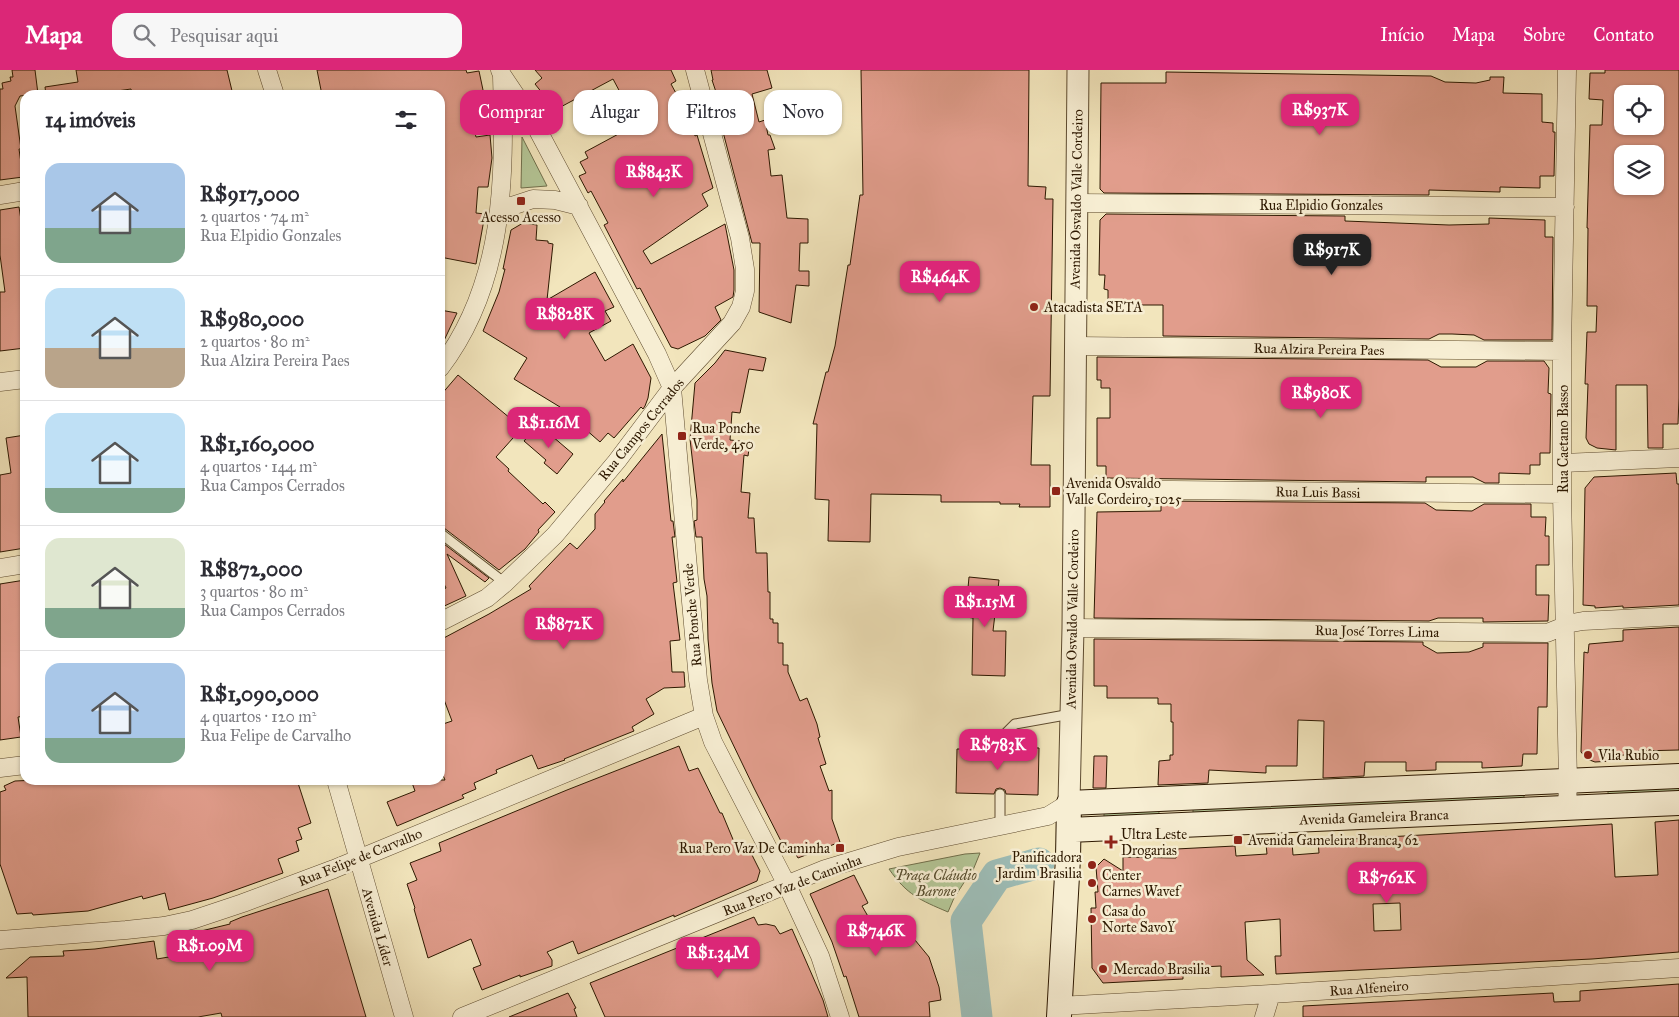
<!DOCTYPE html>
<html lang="pt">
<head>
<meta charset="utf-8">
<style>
  body { margin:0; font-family:"IM FELL Great Primer",serif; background:#f7f7f7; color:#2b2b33; height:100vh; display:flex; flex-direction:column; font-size:19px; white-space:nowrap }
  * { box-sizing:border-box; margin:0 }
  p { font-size:16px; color:#7c7c81 }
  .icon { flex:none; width:28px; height:28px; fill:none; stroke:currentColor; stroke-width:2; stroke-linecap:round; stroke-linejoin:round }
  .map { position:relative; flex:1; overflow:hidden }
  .drawer { position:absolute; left:20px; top:20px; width:425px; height:695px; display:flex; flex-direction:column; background:#fff; border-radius:15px; box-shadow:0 1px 4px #0004 }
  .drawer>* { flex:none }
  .top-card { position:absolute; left:460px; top:20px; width:475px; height:45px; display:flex; gap:10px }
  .buttons { position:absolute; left:1614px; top:15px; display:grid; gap:10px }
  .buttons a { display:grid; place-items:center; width:50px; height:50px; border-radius:10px; background:#fff; box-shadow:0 1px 4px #0004; font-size:25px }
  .price { position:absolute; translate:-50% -42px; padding:0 11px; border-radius:10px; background:#db2777; color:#fff; font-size:16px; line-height:32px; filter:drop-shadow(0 1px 2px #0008) }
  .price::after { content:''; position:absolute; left:50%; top:30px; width:15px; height:11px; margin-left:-8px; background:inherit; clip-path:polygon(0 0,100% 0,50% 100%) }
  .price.current { background:#222; color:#fff }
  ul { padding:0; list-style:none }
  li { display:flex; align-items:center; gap:15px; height:125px; padding:0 25px }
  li+li { border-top:1px solid #e1e1e2 }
  li span { display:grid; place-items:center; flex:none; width:140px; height:100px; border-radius:15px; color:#555 }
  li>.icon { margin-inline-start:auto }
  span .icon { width:60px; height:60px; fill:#fffc; stroke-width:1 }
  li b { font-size:21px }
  h2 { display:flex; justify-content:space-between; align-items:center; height:60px; padding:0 25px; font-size:21px }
  .pill { padding:0 18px; border-radius:15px; background:#fff; box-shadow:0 1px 4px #0004; font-size:18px; line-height:45px }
  .pill.current { background:#db2777; color:#fff }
  header { display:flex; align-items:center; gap:30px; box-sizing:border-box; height:70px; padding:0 25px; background:#db2777; color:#fff }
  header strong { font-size:24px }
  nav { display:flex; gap:28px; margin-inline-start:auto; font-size:18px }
  .search { width:350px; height:45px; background:#f7f7f7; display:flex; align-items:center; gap:12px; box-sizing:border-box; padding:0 18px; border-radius:15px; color:#7c7c81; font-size:19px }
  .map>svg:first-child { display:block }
  .green { fill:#b4c696; stroke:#706f4b }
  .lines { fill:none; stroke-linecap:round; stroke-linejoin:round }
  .river { stroke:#9dbdb7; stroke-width:31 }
  .building { fill:#e19d8c; stroke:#2d1800; fill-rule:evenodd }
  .service-casing { stroke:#5e4b2f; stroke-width:11 }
  .minor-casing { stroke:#5e4b2f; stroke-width:19 }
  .tertiary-casing { stroke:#5e4b2f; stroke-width:23 }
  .secondary-casing { stroke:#2d1800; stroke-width:26 }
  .service { stroke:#f7eed3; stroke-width:9 }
  .minor { stroke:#f7eed3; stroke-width:18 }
  .tertiary { stroke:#f7eed3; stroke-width:21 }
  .secondary { stroke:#f7eed3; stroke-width:24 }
  .poi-dot { fill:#8f2418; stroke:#f7eed3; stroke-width:2 }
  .labels { text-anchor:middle; stroke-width:5; stroke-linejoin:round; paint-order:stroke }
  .street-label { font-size:14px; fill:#2d1800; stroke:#f7eed3 }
  .poi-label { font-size:14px; fill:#2d1800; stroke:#f7eed3; text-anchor:start }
  .park-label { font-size:14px; font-style:italic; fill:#564c2d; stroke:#f7eed3 }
</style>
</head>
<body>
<header>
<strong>Mapa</strong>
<div class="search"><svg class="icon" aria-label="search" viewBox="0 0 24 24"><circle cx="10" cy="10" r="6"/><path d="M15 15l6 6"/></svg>Pesquisar aqui</div>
<nav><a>Início</a><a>Mapa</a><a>Sobre</a><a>Contato</a></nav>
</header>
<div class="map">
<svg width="1679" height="947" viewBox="0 0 1679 947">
  <rect width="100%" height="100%" fill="#f2e5bc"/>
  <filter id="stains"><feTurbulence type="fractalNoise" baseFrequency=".004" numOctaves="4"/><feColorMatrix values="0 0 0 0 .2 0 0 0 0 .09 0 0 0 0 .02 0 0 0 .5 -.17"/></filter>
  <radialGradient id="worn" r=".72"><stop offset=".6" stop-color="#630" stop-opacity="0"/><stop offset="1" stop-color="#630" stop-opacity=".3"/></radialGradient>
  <path class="green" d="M522,67L547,116L521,118Z
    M1679,716V723L1608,726V720Z
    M1524,724V730L1193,745V738Z
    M1159,739V746L1104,748V742Z
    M980,783L971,805L965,811L954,828L948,842C920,830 907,825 889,799L965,784Z"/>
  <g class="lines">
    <path class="river" d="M977,947L966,851L997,805L1039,793"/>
  </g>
  <path class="building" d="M12,0H35L38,24L20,26L15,36L21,79H19L23,107L0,110V19H3L2,13L11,11L10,7H13Z
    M76,0H227L233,25H132L131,19L103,23L104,25H46L45,17L78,12Z
    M317,0H466L467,3L479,1L487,39L470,42L476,67L490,65L492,88L488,117H478L476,143L485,144L476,194L440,187V25H322Z
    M535,0H671L676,11L671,14L691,51L695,66L697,65L713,118L702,124L708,136L643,181L651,194L725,154L734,200V220L733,227L715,237L721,250L705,266L678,279L671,277L640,218L637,219L604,155L608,153L591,121L588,123L579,106L586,103L580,92L588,88L585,82L637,54L613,9L555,40L549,28L547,29L535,14L542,8Z
    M711,0H767L772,18L752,24L759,52L765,50L768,65H770L775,79L768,80L771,106L782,105L787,148L808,149V173H800L799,201H809V216L796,215L791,253L759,242L760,173H752L716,35L720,34L712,10H713Z
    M861,0H1029L1028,116L1046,117L1045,129H1053L1050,326H1033L1031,395H1050V437H1019L1020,434H1000V432H941V425L871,424L870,472L828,471L829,430L815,429L817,354H813L826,302H828L835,276L848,195H850L860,125H863Z
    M1605,0H1679V328L1678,354H1663V378H1648L1647,315H1616V380L1597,378L1589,374L1586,368L1588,314H1585L1587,262H1596L1597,236H1587L1588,158H1587L1590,55H1602L1603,30L1589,29L1590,3H1605ZM1622,24H1655V59L1622,58ZM1622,81H1655V116H1622Z
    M1166,2L1431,6L1445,12L1476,13L1490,10V7H1504L1503,23L1542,24V52L1553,53V62H1555L1554,106H1540V118L1500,117V122L1429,120V125L1104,123L1100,119L1101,13H1166Z
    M19,137L21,150L25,149V278L0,281V222H5L0,185V140Z
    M1106,144L1345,146V151L1449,155L1489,154V148L1545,150V167H1553L1552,270H1484L1474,265L1452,264H1439L1429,269L1163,266V235H1117V232H1108V220L1104,219L1105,205H1099L1100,150Z
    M523,153L537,155L536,170L548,171V173L553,174L547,230L595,202L614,237L605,241L611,251L589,263L605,291L633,274L651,308L648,328L645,336L643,339L641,337L614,368L608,363L600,372L560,337L514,309L527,288L483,261L499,222L505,199H503L511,160Z
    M440,240L457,243L440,279Z
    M725,280L766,288L763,301L749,299L740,343L732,342L730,370L750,372L748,386L744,385L741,422L750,423L748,448H754L756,483H767L768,522H770V549H773V553H778V573H783V595H788V602L800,631L807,628L817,654L820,667L818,668L826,694L820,696L829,721L832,720V749L840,772L798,788L795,783L785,779L754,718L717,641L712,613L708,569L707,526L704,509L702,467H696L694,451L697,450V430L690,369L695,313L715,293Z
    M1097,287L1428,290L1441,297H1476L1487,291H1544L1549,298L1548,323L1551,324L1550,383H1540V395H1530V404L1499,403V413H1485L1473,407H1426V412L1106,408V396H1097V348H1110V318H1101V310H1097Z
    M458,305L522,358L496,387L509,399L508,401L543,434L545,432L555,442L538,460L539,462L525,479L499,500L444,458L440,457V326Z
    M538,354L573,384L557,404L544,393L546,390L524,371Z
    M662,364L671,451H673L675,467H672L677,512L673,513L680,570L670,571L672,602H684L685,617L664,618L646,629L654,644L632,657L634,661L564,689L565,690L538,699L532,685L496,700L497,703L474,713L476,719L462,725L464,728L397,756L387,732L415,721L411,710H445L440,698V655L452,651L440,619V570L489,544L531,519L529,516L570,473L577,479L595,459V444L605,432L604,431L623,409V412Z
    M25,365V478L0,482V405L11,403L6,368Z
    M1676,403L1677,414H1679V535L1623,538V536L1595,538V536L1583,535L1585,418L1594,407Z
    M1161,431L1425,433L1436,440L1472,441L1484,434H1531V447H1546L1545,466H1549V495H1536V525H1549L1548,551L1483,552V548H1438L1429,551L1094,548L1097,442L1161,441Z
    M440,471L489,508L485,512L447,484L466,526L440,538V521L446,518L440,506Z
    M969,507L999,510L993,561H1006L1005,606L972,605L973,548L966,547L967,538L962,537L964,518H968Z
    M25,510V646L18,647L21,667L0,670V514Z
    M1679,557V680L1638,681V684L1611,686V691L1595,692L1587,689L1581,682L1584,582L1588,583L1589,574L1623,571V560Z
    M1094,569L1423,572V575L1437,583L1469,582L1483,577V573H1548L1547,637H1538L1537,684H1523L1522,696L1482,698V692H1436V700L1406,701V692H1365L1364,706L1323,708L1324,651L1298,650L1297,696H1266V703L1209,700L1208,713L1158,715L1159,691L1170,690V685H1173V652H1171V634H1158V628H1107V616H1094Z
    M679,676L689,701L698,698L720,743H722L737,779L747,775L760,801L757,811L674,847V845L578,884L573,871L547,882L552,890V896L520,907V905L482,920L473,898L481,895L471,869L428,888L414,839L415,838L407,814L417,810L410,793L441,781L439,773L567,720Z
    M992,677H995L996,681L1001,683L1005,682L1008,677L1039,678L1038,725L1006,724L1005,720L1000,718L996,719L994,724L956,723L957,679H992Z
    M1094,686H1107L1106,718H1093Z
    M37,710H297L311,753L298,758L302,769L296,771L299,781L278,789L283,803L213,828L169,840L165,823L143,829L142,826L88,841L33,845L32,843L17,844L0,794V722L6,720L4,716L15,711Z
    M1679,750V882L1592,889L1276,904L1275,886H1281L1280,849L1245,852L1247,890L1264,905L1221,907V896L1183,898V909L1103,913L1092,898L1091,838H1096L1095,822H1098L1096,797L1104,789L1123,801V787L1176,788V779L1235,776L1236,786L1267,784L1266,774L1292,772L1293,785L1319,783L1318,771L1612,754L1615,807L1658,805L1655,752ZM1400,833L1401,860L1374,861L1373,834Z
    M854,805L868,833L862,836L880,867L903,860L910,872L915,870L929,887L939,917L941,930L929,932L930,947H859L846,906L844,907L832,872L810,824Z
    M328,819L366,947H222L221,943L198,947H28L27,907L6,908L30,887L64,886L63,881L95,879L154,871L157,889L186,884L185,876L199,874L197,862L230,854V852L242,847Z
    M754,847L758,855L766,854L775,856L780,864L792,859L823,930L828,947H605L590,913Z
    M1679,914V947H1303V936L1553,923L1554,932L1580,931V921Z
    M568,923L576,938L574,939L577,947H509Z"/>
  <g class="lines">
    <g class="service-casing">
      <path id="service" d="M440,463L505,513
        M1001,677L1007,662L1015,654L1071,644
        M1000,755V724"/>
    </g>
    <g class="minor-casing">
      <path id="minor" d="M267,0L275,25
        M500,0L502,5L533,51L657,284L672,318L698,610L704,646L713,672L787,815L820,886L840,947
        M0,125L25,121
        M1076,133L1565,137
        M500,140L533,129L555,130L579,136
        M1075,276L1562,281
        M440,298C505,213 505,108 502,6
        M0,312L25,309
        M1563,393L1679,388
        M1074,419L1562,424
        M0,498L25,494
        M440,552L487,528L505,513L555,465L617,391L672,318L732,253L741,237L745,221V199L740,168L695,0
        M1073,558L1547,563L1572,553L1583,551L1679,546
        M0,698L25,695
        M336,710L404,947
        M1567,738L1568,712L1562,424V281L1567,0
        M0,870L126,860L164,856L192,850L243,833L334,799L704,646
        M1059,936L1271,924L1679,898
        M462,947L825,799L898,777L1048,746L1069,733
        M1264,947L1271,924"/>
    </g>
    <g class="tertiary-casing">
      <path id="tertiary" d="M1069,733L1073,558L1078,0"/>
    </g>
    <g class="secondary-casing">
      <path id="secondary" d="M1069,760L1679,733
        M1059,947L1068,788L1069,733L1679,706"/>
    </g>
    <use href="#service" class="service"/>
    <use href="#minor" class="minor"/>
    <use href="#tertiary" class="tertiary"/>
    <use href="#secondary" class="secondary"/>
  </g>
  <g class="poi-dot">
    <rect x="516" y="126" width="10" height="10" rx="2.5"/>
    <circle cx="1034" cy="237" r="5"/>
    <rect x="677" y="361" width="10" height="10" rx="2.5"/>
    <rect x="1051" y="416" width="10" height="10" rx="2.5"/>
    <circle cx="1588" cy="685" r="5"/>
    <rect x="1233" y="765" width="10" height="10" rx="2.5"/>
    <path d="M1108.5 764.5h5v5h5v5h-5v5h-5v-5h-5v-5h5z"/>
    <rect x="835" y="773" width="10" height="10" rx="2.5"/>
    <circle cx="1092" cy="795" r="5"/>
    <circle cx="1092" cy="813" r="5"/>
    <circle cx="1092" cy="849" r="5"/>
    <circle cx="1103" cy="899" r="5"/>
  </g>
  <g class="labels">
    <g class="street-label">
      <text transform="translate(1076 129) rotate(-89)" y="5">Avenida Osvaldo Valle Cordeiro</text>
      <text x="1321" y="140">Rua Elpidio Gonzales</text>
      <text transform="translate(1319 279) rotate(1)" y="5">Rua Alzira Pereira Paes</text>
      <text transform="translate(641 359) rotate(-51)" y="5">Rua Campos Cerrados</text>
      <text transform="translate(1563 369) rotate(-90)" y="5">Rua Caetano Basso</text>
      <text transform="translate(1318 422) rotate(1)" y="5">Rua Luis Bassi</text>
      <text transform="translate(692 545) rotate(-95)" y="5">Rua Ponche Verde</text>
      <text transform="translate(1072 549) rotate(-89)" y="5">Avenida Osvaldo Valle Cordeiro</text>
      <text transform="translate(1377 561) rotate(1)" y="5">Rua José Torres Lima</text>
      <text transform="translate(1374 747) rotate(-2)" y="5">Avenida Gameleira Branca</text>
      <text transform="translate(360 787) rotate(-22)" y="5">Rua Felipe de Carvalho</text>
      <text transform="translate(792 815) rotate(-21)" y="5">Rua Pero Vaz de Caminha</text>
      <text transform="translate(378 857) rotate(74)" y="5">Avenida Líder</text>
      <text transform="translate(1369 918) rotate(-4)" y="5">Rua Alfeneiro</text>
    </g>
    <g class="poi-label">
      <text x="521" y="152" text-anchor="middle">Acesso Acesso</text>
      <text x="1044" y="242">Atacadista SETA</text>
      <text x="692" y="363">Rua Ponche<tspan x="692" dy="16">Verde, 450</tspan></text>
      <text x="1066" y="418">Avenida Osvaldo<tspan x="1066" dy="16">Valle Cordeiro, 1025</tspan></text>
      <text x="1598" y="690">Vila Rubio</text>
      <text x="1121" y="769">Ultra Leste<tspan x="1121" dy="16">Drogarias</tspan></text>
      <text x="1248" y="775">Avenida Gameleira Branca, 62</text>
      <text x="830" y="783" text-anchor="end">Rua Pero Vaz De Caminha</text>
      <text x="1082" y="792" text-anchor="end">Panificadora<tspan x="1082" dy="16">Jardim Brasilia</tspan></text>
      <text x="1102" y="810">Center<tspan x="1102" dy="16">Carnes Wavef</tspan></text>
      <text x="1102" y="846">Casa do<tspan x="1102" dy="16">Norte SavoY</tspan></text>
      <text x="1113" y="904">Mercado Brasilia</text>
    </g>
    <g class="park-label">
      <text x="936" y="810">Praça Cláudio<tspan x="936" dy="16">Barone</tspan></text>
    </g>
  </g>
  <rect width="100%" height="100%" filter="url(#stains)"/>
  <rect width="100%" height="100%" fill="url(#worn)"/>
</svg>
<div class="buttons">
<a><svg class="icon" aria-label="locate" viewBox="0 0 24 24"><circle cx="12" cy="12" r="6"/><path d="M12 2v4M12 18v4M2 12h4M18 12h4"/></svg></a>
<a><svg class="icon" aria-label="layers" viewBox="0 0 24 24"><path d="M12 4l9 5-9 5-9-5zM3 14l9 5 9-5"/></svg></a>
</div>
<b class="price" style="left:1320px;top:66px">R$937K</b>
<b class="price" style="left:654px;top:128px">R$843K</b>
<b class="price current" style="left:1332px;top:206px">R$917K</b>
<b class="price" style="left:940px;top:233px">R$464K</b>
<b class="price" style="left:565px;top:270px">R$828K</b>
<b class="price" style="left:1321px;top:349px">R$980K</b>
<b class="price" style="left:549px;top:379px">R$1.16M</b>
<b class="price" style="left:985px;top:558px">R$1.15M</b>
<b class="price" style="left:564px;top:580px">R$872K</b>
<b class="price" style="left:998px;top:701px">R$783K</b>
<b class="price" style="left:1387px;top:834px">R$762K</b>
<b class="price" style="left:876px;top:887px">R$746K</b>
<b class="price" style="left:210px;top:902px">R$1.09M</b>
<b class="price" style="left:718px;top:909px">R$1.34M</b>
<div class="top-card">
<a class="pill current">Comprar</a>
<a class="pill">Alugar</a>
<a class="pill">Filtros</a>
<a class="pill">Novo</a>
</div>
<section class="drawer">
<h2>14 imóveis<svg class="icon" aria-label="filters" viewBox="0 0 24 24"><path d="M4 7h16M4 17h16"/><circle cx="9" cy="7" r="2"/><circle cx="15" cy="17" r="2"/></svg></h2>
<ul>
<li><span style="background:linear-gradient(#a9c7e8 65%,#7fa58c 0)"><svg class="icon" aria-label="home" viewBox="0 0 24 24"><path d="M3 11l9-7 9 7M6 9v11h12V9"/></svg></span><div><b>R$917,000</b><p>2 quartos · 74 m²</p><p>Rua Elpidio Gonzales</p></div></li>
<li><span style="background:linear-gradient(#bfe0f5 60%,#b9a48a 0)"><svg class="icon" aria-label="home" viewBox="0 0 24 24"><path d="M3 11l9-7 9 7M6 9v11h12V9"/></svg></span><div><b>R$980,000</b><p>2 quartos · 80 m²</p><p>Rua Alzira Pereira Paes</p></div></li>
<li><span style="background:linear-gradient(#bfe0f5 75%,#7fa58c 0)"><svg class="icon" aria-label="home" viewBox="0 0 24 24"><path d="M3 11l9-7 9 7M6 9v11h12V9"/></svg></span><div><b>R$1,160,000</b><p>4 quartos · 144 m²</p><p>Rua Campos Cerrados</p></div></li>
<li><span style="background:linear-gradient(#dfe7d0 70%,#7fa58c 0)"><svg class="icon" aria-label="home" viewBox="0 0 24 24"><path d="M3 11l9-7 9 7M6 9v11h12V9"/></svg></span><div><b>R$872,000</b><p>3 quartos · 80 m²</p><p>Rua Campos Cerrados</p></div></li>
<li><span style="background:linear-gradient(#a9c7e8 75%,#7fa58c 0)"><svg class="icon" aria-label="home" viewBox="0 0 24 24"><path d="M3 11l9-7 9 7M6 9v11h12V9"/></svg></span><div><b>R$1,090,000</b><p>4 quartos · 120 m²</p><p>Rua Felipe de Carvalho</p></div></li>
</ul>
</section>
</div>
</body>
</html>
